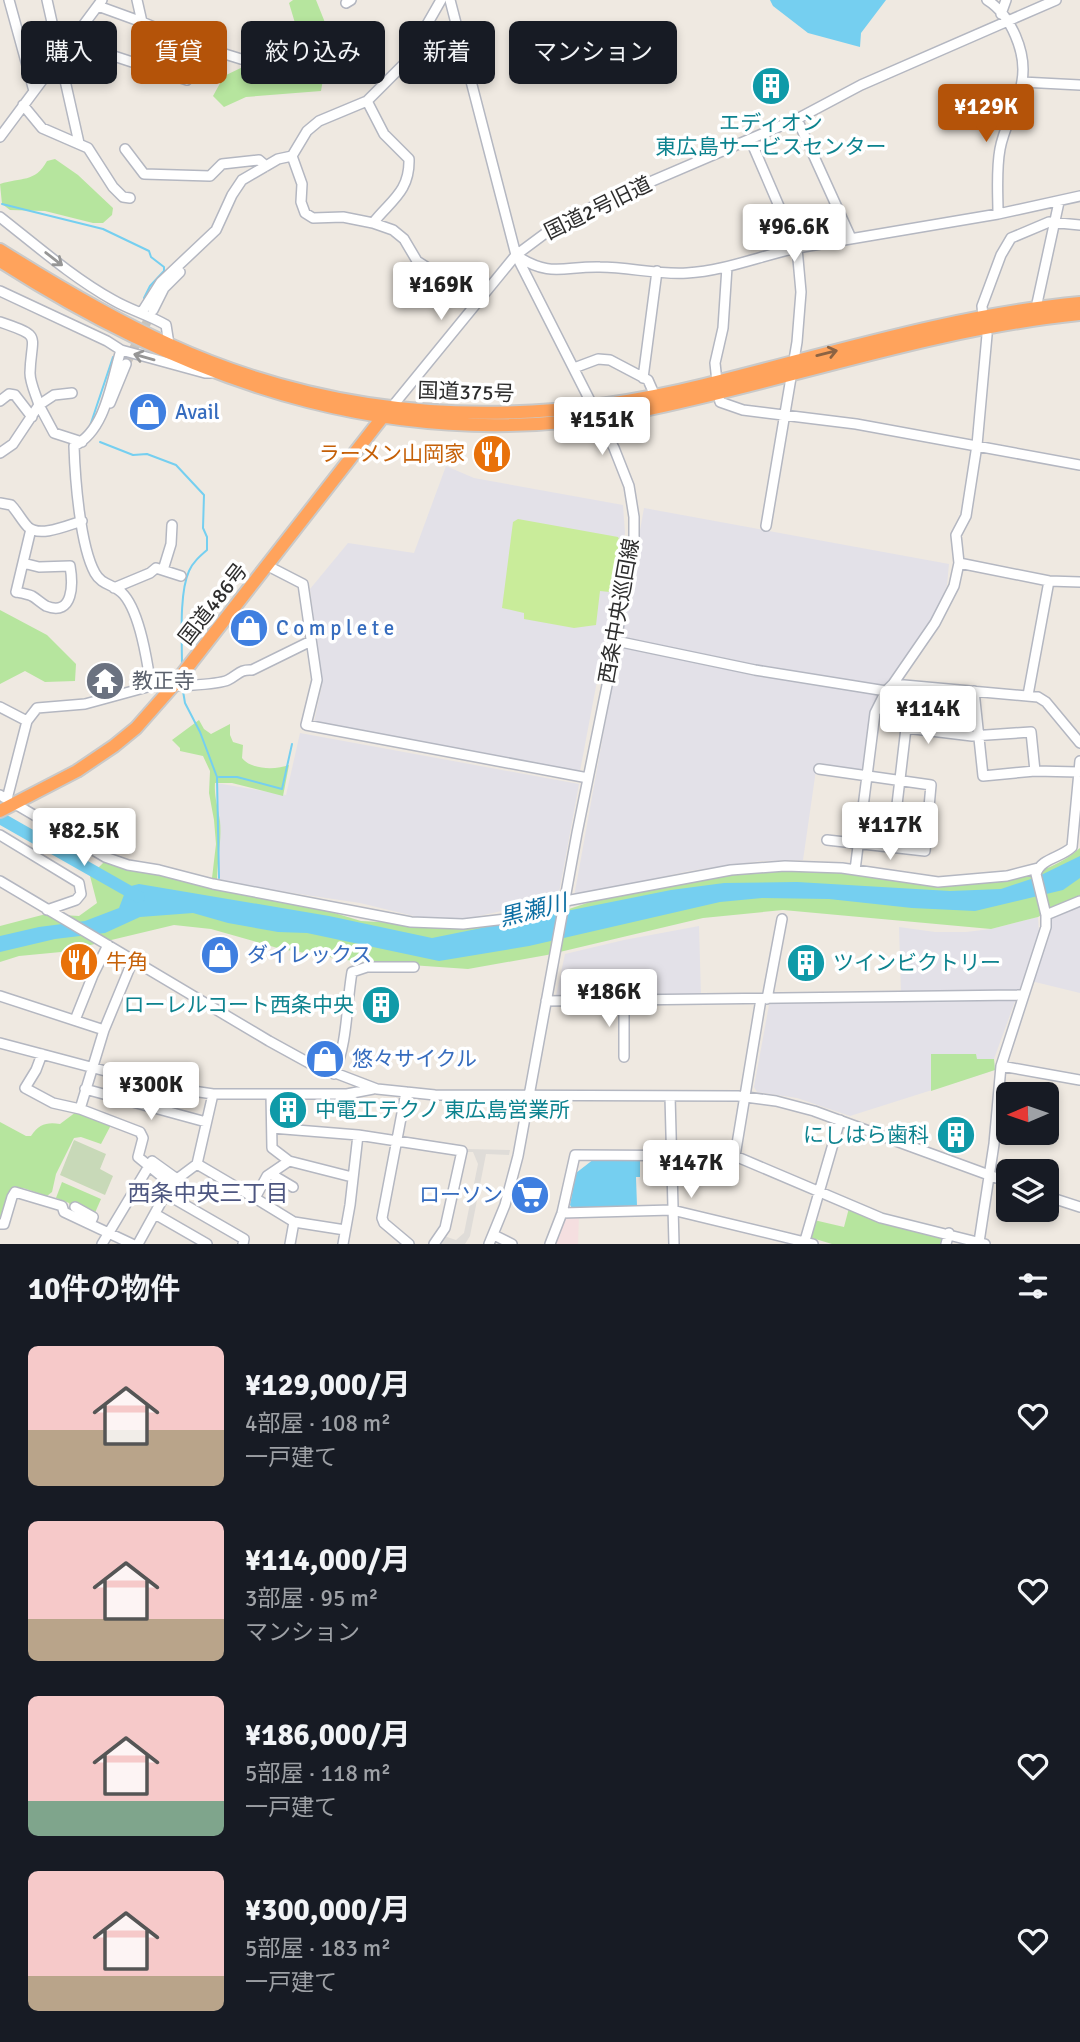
<!DOCTYPE html>
<html lang="ja">
<head>
<meta charset="utf-8">
<style>
  body { margin:0; font-family:Signika,"Noto Sans JP",sans-serif; background:#20242c; color:#f1f3f6; height:100vh; display:flex; flex-direction:column; font-size:26px; white-space:nowrap }
  * { box-sizing:border-box; margin:0 }
  p { font-size:23px; color:#9ea1a6 }
  .icon { flex:none; width:38px; height:38px; fill:none; stroke:currentColor; stroke-width:2; stroke-linecap:round; stroke-linejoin:round }
  .map { position:relative; height:1244px; overflow:hidden }
  .details { display:flex; flex-direction:column; background:#171b24; flex:1 }
  .details>* { flex:none }
  .top-card { position:absolute; left:21px; top:21px; width:700px; height:63px; display:flex; gap:14px }
  .needle { width:46px; rotate:268deg }
  .fabs { position:absolute; left:996px; top:1082px; display:grid; gap:14px }
  .fabs a { display:grid; place-items:center; width:63px; height:63px; border-radius:10px; background:#171b24; box-shadow:0 4px 10px #0003; font-size:35px }
  .price { position:absolute; translate:-50% -60px; padding:0 16px; border-radius:7px; background:#fff; color:#222; font-size:23px; line-height:46px; filter:drop-shadow(0 2px 4px #0008) }
  .price::after { content:''; position:absolute; left:50%; top:42px; width:21px; height:16px; margin-left:-10px; background:inherit; clip-path:polygon(0 0,100% 0,50% 100%) }
  .price.active { background:#b45309; color:#fff }
  ul { padding:0; list-style:none }
  li { display:flex; align-items:center; gap:21px; height:175px; padding:0 28px }
  li span { display:grid; place-items:center; flex:none; width:196px; height:140px; border-radius:10px; color:#555 }
  li>.icon { margin-inline-start:auto }
  span .icon { width:84px; height:84px; fill:#fffc; stroke-width:1 }
  li b { font-size:30px }
  h2 { display:flex; justify-content:space-between; align-items:center; height:84px; padding:0 28px; font-size:30px }
  .pill { padding:0 24px; border-radius:10px; background:#171b24; box-shadow:0 4px 10px #0003; font-size:24px; line-height:63px }
  .pill.active { background:#b45309; color:#fff }
  .map>svg:first-child { display:block }
  .industrial { fill:#e3e1e8 }
  .medical { fill:#f5dfe0 }
  .green { fill:#b6e59e }
  .cemetery { fill:#c8d9b8 }
  .pitch { fill:#c9ec9a }
  .plaza { fill:#dfdcd8 }
  .water { fill:#75cff0 }
  .lines { fill:none; stroke-linecap:round; stroke-linejoin:round }
  .stream { stroke:#75cff0; stroke-width:2 }
  .river { stroke:#75cff0; stroke-width:12 }
  .minor-tunnel { stroke:#c8c4bd; stroke-width:9; stroke-dasharray:9 4.5; stroke-linecap:butt }
  .minor-casing { stroke:#b4b7c1; stroke-width:12 }
  .highway-casing { stroke:#c9c9c9; stroke-width:16 }
  .minor { stroke:#fff; stroke-width:9 }
  .highway { stroke:#ffa35c; stroke-width:12 }
  .oneway { stroke:#969696 }
  .oneway2 { stroke:#8c6343 }
  .labels { text-anchor:middle; stroke-width:7; stroke-linejoin:round; paint-order:stroke }
  .culture-label { font-size:21px; fill:#0d838f; stroke:#fff; text-anchor:start }
  .street-label { font-size:21px; fill:#2e2e2e; stroke:#fff }
  .shop-label { font-size:21px; fill:#366cbe; stroke:#fff; text-anchor:start }
  .food-label { font-size:21px; fill:#c56008; stroke:#fff; text-anchor:end }
  .worship-label { font-size:21px; fill:#5b616d; stroke:#fff; text-anchor:start }
  .water-label { font-size:23px; font-style:italic; fill:#0d6fa3; stroke:#fff }
  .neighbourhood-label { font-size:23px; fill:#4d5680; stroke:#fff }
</style>
</head>
<body>
<div class="map">
<svg width="1080" height="1244" viewBox="0 0 1080 1244">
  <rect width="100%" height="100%" fill="#efe9e1"/>
  <path class="industrial" d="M446,466L474,478L623,505L625,533L580,771L314,722L322,685L310,589L348,543L414,553Z
    M644,508L949,564L947,585L937,611L874,712L866,771L817,763L803,860L761,861L689,871L574,897Z
    M300,733L579,784L558,898L466,919H426L360,903L218,882L216,783L286,795Z
    M1080,905V993L1031,981L1050,928V916Z
    M1038,917L1039,933L1019,991L901,993L899,927L935,932H966L991,929Z
    M699,926L701,996H556L565,954L624,940Z
    M1010,998L1015,1001L994,1059L995,1070L850,1116L797,1098L757,1092L754,1087L769,1005L772,1003Z"/>
  <path class="medical" d="M570,1216H579L578,1244H555L564,1219Z"/>
  <path class="green" d="M293,0H316L334,45L326,62L321,91L246,97L224,107L213,96L224,76L287,46L298,33L289,3Z
    M55,159L78,175L113,208L112,215L103,223H93L45,211L10,210L2,204L0,184C21,177 35,183 47,161Z
    M0,610L47,635L76,664L75,681L45,682L25,671L0,684Z
    M199,720L204,729L211,734L230,724V735L233,742L243,745L242,758C251,770 276,770 289,765L283,796L232,783H215C214,797 218,807 220,821C222,841 217,861 217,882L209,880L212,878L216,844L214,820L209,793L210,771L203,756L180,751V748L172,740Z
    M1080,848V895L1038,917L991,929L783,910L703,918L547,955L468,969L353,961L281,949L211,929L174,925L61,952L19,956L0,962V926L46,914L79,916L97,903L90,876L104,862L204,886L278,896L361,921L453,926L551,915L632,888L712,873L792,866L964,884C1002,882 1050,875 1080,848Z
    M931,1054H976L977,1059H994L995,1070L931,1091Z
    M76,1112L111,1125L101,1144L81,1137L74,1138L56,1174L52,1192L47,1196L23,1188H14L7,1197L0,1220V1122L26,1136H31C39,1124 47,1122 60,1124Z
    M62,1182L101,1199L94,1215L71,1208L69,1203L56,1198Z
    M849,1208L941,1234L943,1244H832L812,1238L810,1234L814,1220L844,1227Z"/>
  <path class="cemetery" d="M74,1140L106,1154L100,1169L113,1176L105,1195L60,1175Z"/>
  <path class="pitch" d="M518,519L618,537L622,546L610,592L600,591L596,625L574,628L524,619V613L502,608L513,522Z"/>
  <path class="plaza" d="M467,1149L510,1150L509,1155L486,1154L470,1236L465,1244H438L444,1236L456,1240L464,1233L478,1164L473,1152H467Z"/>
  <path class="water" d="M770,0H886L861,33L860,47L808,33L773,6Z
    M1080,856V878L1063,890L975,911L912,908L829,899L762,898L720,902L529,946L439,961L307,933L278,932L228,923L193,913L140,917L105,933L55,939L0,952V936L39,927L85,921L119,908L127,887L139,884L329,916L432,938L671,890L724,883L797,882L950,891L1001,889L1037,877Z
    M594,1159H640V1177H636L637,1206L572,1208L570,1205L576,1173Z"/>
  <g class="lines">
    <path class="stream" d="M2,204L103,229L149,251L151,257L164,267V271L150,286L144,298
      M90,426L113,357
      M100,442L133,455L147,454L176,465L204,495L203,528L207,537V550C200,556 193,562 189,571C179,593 182,640 182,665
      M183,691L185,703L200,732L217,777L219,878
      M219,777H237L282,789L292,744"/>
    <path class="river" d="M0,818L139,897"/>
    <path class="minor-tunnel" d="M126,364L152,312"/>
    <g class="minor-casing">
      <path id="minor" d="M9,0L34,91
        M47,0L79,143
        M137,0L142,22L199,46L241,59
        M450,0L516,255L614,448L629,486L634,517V536L616,641L577,833L518,1156L505,1205L489,1244
        M987,0C1011,15 1027,53 1022,81C1019,102 1004,126 1000,149C996,170 998,193 998,214
        M346,3L351,0
        M98,6L142,22
        M1001,14L1006,0
        M71,42L187,80L199,46
        M1022,82L1080,85
        M367,101L384,134L409,159C410,192 390,201 373,223
        M23,105L42,128L88,148L113,187L123,197L130,198
        M797,119L851,238
        M0,137L102,0
        M750,139L797,248L801,292L797,342L766,526
        M125,149L144,174L210,176L222,164L259,160L266,166
        M292,156L302,184L301,202L305,213L313,218L343,217L373,223L393,230L404,239L417,261L477,299
        M0,217C37,246 72,277 113,300C130,310 149,315 166,325L169,344
        M517,256C551,278 564,266 600,267C629,267 658,275 687,273C724,271 760,256 797,248L998,214L1080,196
        M0,291L107,341L121,350L205,373H213
        M1036,308L1059,202
        M153,310L164,288L180,272
        M142,312L161,282L216,230L232,195L242,180L278,159L292,156L307,131L319,121L367,101L405,63L441,0
        M983,317L982,306L1001,255L1011,238L1049,222L1080,225
        M0,322C44,337 31,334 30,373C30,383 36,395 39,405L13,444L0,453
        M121,350C111,382 106,430 74,446C75,478 80,546 95,573C102,586 115,584 124,595C140,614 147,660 151,686C164,687 218,685 228,680C238,675 240,669 252,670L311,641
        M574,368L598,359L610,360L648,380L655,396
        M643,378L657,271
        M717,382L715,363L723,328L727,267
        M72,393L54,395L39,405L54,433L82,442
        M718,393L720,402L743,410L856,424L1080,465
        M0,401L9,394L15,395L32,417
        M110,403L126,364
        M391,408L516,255L547,232L594,206L797,119L861,85L1056,0
        M0,503L11,505C17,511 22,521 28,527C40,538 68,525 82,521
        M23,563L39,567L70,566C73,583 74,617 46,606C41,603 37,599 32,596C27,594 21,593 16,592L31,529
        M959,563L1049,581L1080,582
        M268,566L303,584L317,680L306,725L588,778
        M163,570L171,544L172,525
        M114,588L150,573L156,568L181,576
        M616,641L755,670L886,691
        M893,684L1038,697L1046,702L1080,743
        M974,691L983,776L1035,771L1078,772
        M1028,695L1049,581
        M0,707L27,721
        M819,769L931,785L925,851L827,840
        M0,795L105,857L128,865L159,870L213,884L411,922L463,924L506,919L571,900L731,870L785,866L842,868L938,882L1007,876L1038,868
        M7,799L27,721L37,708L85,704L151,686
        M0,835L79,883L81,894L76,900L47,910
        M892,847L906,728L972,736L1031,732L1035,771
        M855,870L875,713L886,691L893,684L935,623L954,586L959,563L956,535L966,516L977,445L987,335L986,328
        M0,881L269,1041L309,1063L377,1089L435,1095L738,1096L776,1101L814,1111L1008,1182
        M1046,915L1080,901
        M133,960L104,1030L80,1109L140,1132L143,1138L138,1157L171,1184L138,1244
        M0,996L104,1030
        M767,999L782,919
        M624,1000V1057
        M546,1001L1022,995
        M75,1020L93,975L108,945
        M0,1043L166,1087L213,1094H347L373,1089
        M42,1054L36,1070L25,1088L53,1103L80,1109
        M1001,1066L1080,1080
        M334,1074C348,1041 346,1007 352,972L367,967H414
        M85,1089L206,1122
        M406,1092L382,1218L384,1223L409,1244
        M271,1094L272,1148L289,1161L352,1177
        M670,1096L674,1244
        M272,1128L358,1135L462,1151L445,1228L434,1244
        M735,1156L761,999
        M289,1161L267,1176L255,1198L294,1222L345,1230
        M197,1164L255,1198
        M271,1174L293,1187
        M166,1194L244,1239L243,1244
        M1046,1196L1080,1207
        M75,1207L93,1217L90,1224
        M562,1213L672,1210L813,1244
        M155,1214L207,1244
        M0,1224H4L12,1197L15,1192L62,1206L64,1212L132,1244
        M494,1235L512,1244
        M979,1242L994,1144L1001,1066L1046,927V915L1036,874C1041,858 1061,858 1072,847L1080,761
        M102,1244L152,1161L177,1179L197,1164L213,1094
        M290,1244L294,1222
        M343,1244L350,1205L358,1135
        M550,1244L562,1213L575,1155L735,1156L881,1218L985,1244
        M804,1244L840,1120
        M946,1244L949,1233"/>
    </g>
    <g class="highway-casing">
      <path id="highway" d="M0,250C54,284 109,317 168,344C341,423 522,430 704,385C829,354 952,315 1080,303
        M0,261C198,388 408,458 644,410C790,380 931,329 1080,314
        M0,811L77,771L114,746L136,728L173,686L385,414"/>
    </g>
    <use href="#minor" class="minor"/>
    <use href="#highway" class="highway"/>
  </g>
  <defs><path id="oneway-shaft" d="M-6 0H5M1.5-3L5.5 0L1.5 3" fill="none" stroke-width="1.6" stroke-linecap="round" stroke-linejoin="round" transform="scale(1.75)"/></defs>
  <g class="oneway">
    <use href="#oneway-shaft" transform="translate(54 259) rotate(38)"/>
    <use href="#oneway-shaft" transform="translate(144 357) rotate(-164)"/>
  </g>
  <use class="oneway2" href="#oneway-shaft" transform="translate(827 353) rotate(-14)"/>
  <defs>
    <g id="building-disc" transform="scale(2.0125)"><circle r="9.5" fill="#0f9aa8" stroke="#fff"/><path d="M-4-6H4V6H1V3H-1V6H-4ZM-2.5-4.3h1.7v1.8h-1.7ZM.8-4.3h1.7v1.8H.8ZM-2.5-1h1.7V.8h-1.7ZM.8-1h1.7V.8H.8Z" fill="#fff"/></g>
    <g id="shop-disc" transform="scale(2.0125)"><circle r="9.5" fill="#3f7fe0" stroke="#fff"/><path d="M-5-2.5h2.3a2.7 3.5 0 0 1 5.4 0H5L5.5 6h-11ZM-1.5-2.5h3a1.5 2.3 0 0 0-3 0Z" fill="#fff"/></g>
    <g id="restaurant-disc" transform="scale(2.0125)"><circle r="9.5" fill="#e8710a" stroke="#fff"/><path d="M-5-6h1v4h1v-4h1v4h1v-4h1v5L-1.5 .5V6h-2V.5L-5-1ZM5-6V6H3V1.5H1.5Q1.5-4 5-6Z" fill="#fff"/></g>
    <g id="temple-disc" transform="scale(2.0125)"><circle r="9.5" fill="#6b7280" stroke="#fff"/><path d="M0-6L5-2H3V0L6.5 2.5H4V6H1.5V3h-3V6H-4V2.5H-6.5L-3 0V-2H-5Z" fill="#fff"/></g>
    <g id="supermarket-disc" transform="scale(2.0125)"><circle r="9.5" fill="#3f7fe0" stroke="#fff"/><path d="M-6-5.5h2.5l.6 2H6L4.5 2H-2.5L-4.4-4H-6ZM-1.5 3.2a1.3 1.3 0 1 0 .1 0ZM3 3.2a1.3 1.3 0 1 0 .1 0Z" fill="#fff"/></g>
  </defs>
  <g fill-rule="evenodd">
    <use href="#building-disc" x="771" y="86"/>
    <use href="#shop-disc" x="148" y="412"/>
    <use href="#restaurant-disc" x="492" y="454"/>
    <use href="#shop-disc" x="249" y="628"/>
    <use href="#temple-disc" x="105" y="681"/>
    <use href="#shop-disc" x="220" y="955"/>
    <use href="#restaurant-disc" x="79" y="962"/>
    <use href="#building-disc" x="806" y="963"/>
    <use href="#building-disc" x="381" y="1005"/>
    <use href="#shop-disc" x="325" y="1059"/>
    <use href="#building-disc" x="288" y="1110"/>
    <use href="#building-disc" x="956" y="1135"/>
    <use href="#supermarket-disc" x="530" y="1195"/>
  </g>
  <g class="labels">
    <g class="culture-label">
      <text x="771" y="130" text-anchor="middle">エディオン<tspan x="771" dy="24">東広島サービスセンター</tspan></text>
      <text x="833" y="970">ツインビクトリー</text>
      <text x="354" y="1012" text-anchor="end">ローレルコート西条中央</text>
      <text x="315" y="1117">中電工テクノ 東広島営業所</text>
      <text x="929" y="1142" text-anchor="end">にしはら歯科</text>
    </g>
    <g class="street-label">
      <text transform="translate(598 208) rotate(-26)" y="7">国道2号旧道</text>
      <text transform="translate(466 392) rotate(2)" y="7">国道375号</text>
      <text transform="translate(213 604) rotate(-52)" y="7">国道486号</text>
      <text transform="translate(619 611) rotate(-80)" y="7">西条中央巡回線</text>
    </g>
    <g class="shop-label">
      <text x="175" y="419">Avail</text>
      <text x="276" y="635">C o m p l e t e</text>
      <text x="247" y="962">ダイレックス</text>
      <text x="352" y="1066">悠々サイクル</text>
      <text x="503" y="1202" text-anchor="end">ローソン</text>
    </g>
    <g class="food-label">
      <text x="465" y="461">ラーメン山岡家</text>
      <text x="106" y="969" text-anchor="start">牛角</text>
    </g>
    <g class="worship-label">
      <text x="132" y="688">教正寺</text>
    </g>
    <g class="water-label">
      <text transform="translate(533 910) rotate(-14)" y="8">黒瀬川</text>
    </g>
    <g class="neighbourhood-label">
      <text x="208" y="1201">西条中央三丁目</text>
    </g>
  </g>
</svg>
<div class="fabs">
<a><svg class="needle" viewBox="-14 -14 28 28"><path d="M0-13l5 13h-10z" fill="#e53935"/><path d="M0 13l5-13h-10z" fill="#9ea1a6"/></svg></a>
<a><svg class="icon" aria-label="layers" viewBox="0 0 24 24"><path d="M12 4l9 5-9 5-9-5zM3 14l9 5 9-5"/></svg></a>
</div>
<b class="price active" style="left:986px;top:144px">¥129K</b>
<b class="price" style="left:794px;top:264px">¥96.6K</b>
<b class="price" style="left:441px;top:322px">¥169K</b>
<b class="price" style="left:602px;top:457px">¥151K</b>
<b class="price" style="left:928px;top:746px">¥114K</b>
<b class="price" style="left:890px;top:862px">¥117K</b>
<b class="price" style="left:84px;top:868px">¥82.5K</b>
<b class="price" style="left:609px;top:1029px">¥186K</b>
<b class="price" style="left:151px;top:1122px">¥300K</b>
<b class="price" style="left:691px;top:1200px">¥147K</b>
<div class="top-card">
<a class="pill">購入</a>
<a class="pill active">賃貸</a>
<a class="pill">絞り込み</a>
<a class="pill">新着</a>
<a class="pill">マンション</a>
</div>
</div>
<section class="details">
<h2>10件の物件<svg class="icon" aria-label="filters" viewBox="0 0 24 24"><path d="M4 7h16M4 17h16"/><circle cx="9" cy="7" r="2"/><circle cx="15" cy="17" r="2"/></svg></h2>
<ul>
<li><span style="background:linear-gradient(#f6c9c9 60%,#b9a48a 0)"><svg class="icon" aria-label="home" viewBox="0 0 24 24"><path d="M3 11l9-7 9 7M6 9v11h12V9"/></svg></span><div><b>¥129,000/月</b><p>4部屋 · 108 m²</p><p>一戸建て</p></div><svg class="icon" aria-label="heart" viewBox="0 0 24 24"><path d="M12 20l-8-8c-3-5 5-10 8-4 3-6 11-1 8 4z"/></svg></li>
<li><span style="background:linear-gradient(#f6c9c9 70%,#b9a48a 0)"><svg class="icon" aria-label="home" viewBox="0 0 24 24"><path d="M3 11l9-7 9 7M6 9v11h12V9"/></svg></span><div><b>¥114,000/月</b><p>3部屋 · 95 m²</p><p>マンション</p></div><svg class="icon" aria-label="heart" viewBox="0 0 24 24"><path d="M12 20l-8-8c-3-5 5-10 8-4 3-6 11-1 8 4z"/></svg></li>
<li><span style="background:linear-gradient(#f6c9c9 75%,#7fa58c 0)"><svg class="icon" aria-label="home" viewBox="0 0 24 24"><path d="M3 11l9-7 9 7M6 9v11h12V9"/></svg></span><div><b>¥186,000/月</b><p>5部屋 · 118 m²</p><p>一戸建て</p></div><svg class="icon" aria-label="heart" viewBox="0 0 24 24"><path d="M12 20l-8-8c-3-5 5-10 8-4 3-6 11-1 8 4z"/></svg></li>
<li><span style="background:linear-gradient(#f6c9c9 75%,#b9a48a 0)"><svg class="icon" aria-label="home" viewBox="0 0 24 24"><path d="M3 11l9-7 9 7M6 9v11h12V9"/></svg></span><div><b>¥300,000/月</b><p>5部屋 · 183 m²</p><p>一戸建て</p></div><svg class="icon" aria-label="heart" viewBox="0 0 24 24"><path d="M12 20l-8-8c-3-5 5-10 8-4 3-6 11-1 8 4z"/></svg></li>
</ul>
</section>
</body>
</html>
